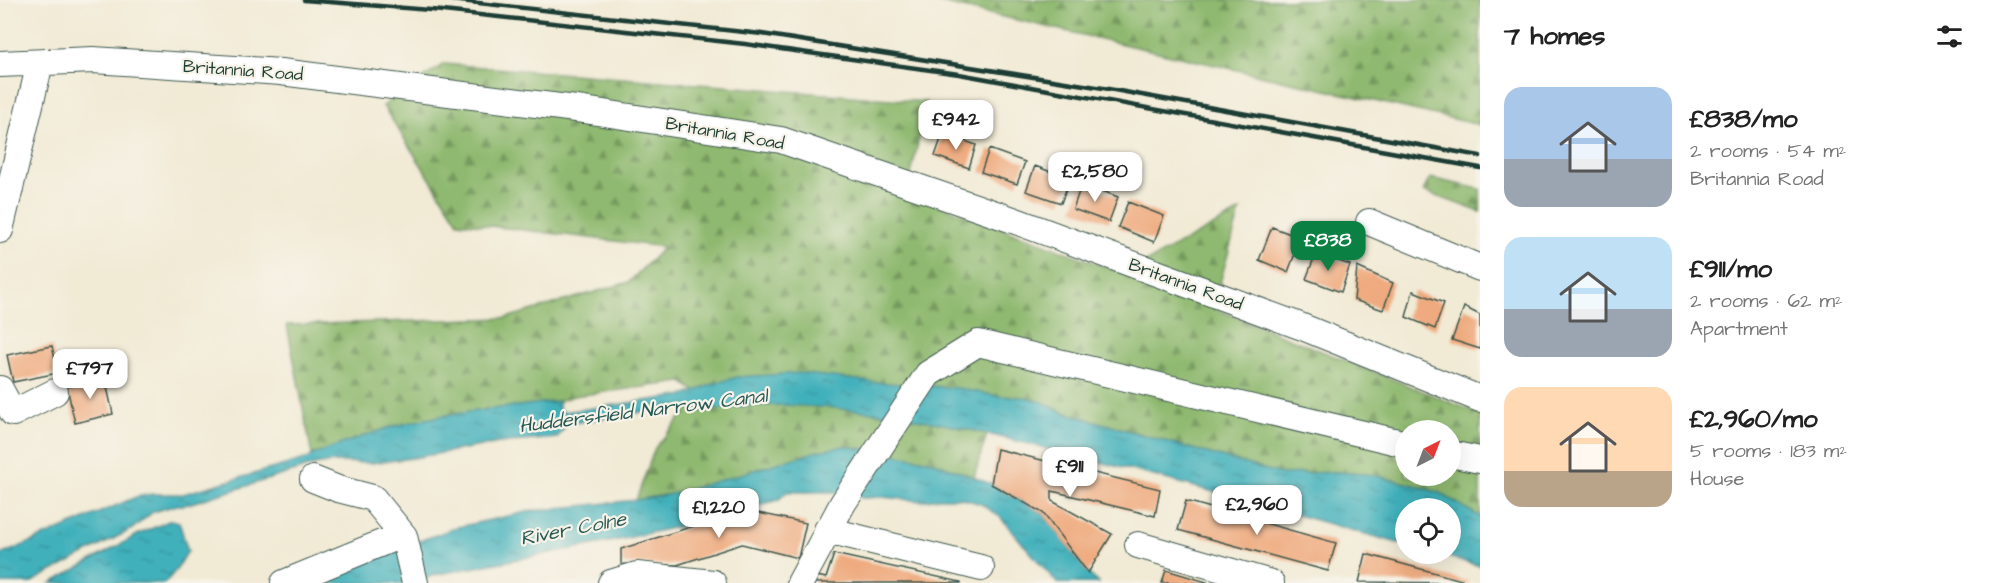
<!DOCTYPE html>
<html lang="en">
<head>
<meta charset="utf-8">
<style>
  body { margin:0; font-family:"Architects Daughter",sans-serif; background:#f6f6f6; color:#222; height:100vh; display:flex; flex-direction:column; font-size:22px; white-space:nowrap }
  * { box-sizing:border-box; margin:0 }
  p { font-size:20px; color:#767676 }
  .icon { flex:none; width:33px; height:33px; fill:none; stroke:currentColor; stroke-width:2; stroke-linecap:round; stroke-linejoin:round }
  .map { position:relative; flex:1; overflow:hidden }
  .details { display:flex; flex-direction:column; background:#fff; width:510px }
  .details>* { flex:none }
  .needle { width:39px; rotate:42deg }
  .fabs { position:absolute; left:1395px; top:420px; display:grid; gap:12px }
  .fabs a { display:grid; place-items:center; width:66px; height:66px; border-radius:50%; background:#fff; box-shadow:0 6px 24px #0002; font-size:30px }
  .price { position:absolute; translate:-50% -51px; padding:0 14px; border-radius:12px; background:#fff; color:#222; font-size:20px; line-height:39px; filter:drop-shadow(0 2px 3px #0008) }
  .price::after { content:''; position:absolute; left:50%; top:36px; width:18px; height:14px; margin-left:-9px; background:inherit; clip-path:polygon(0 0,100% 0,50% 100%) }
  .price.active { background:#0b8043; color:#fff }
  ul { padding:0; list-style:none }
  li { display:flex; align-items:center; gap:18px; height:150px; padding:0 24px }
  li span { display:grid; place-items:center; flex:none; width:168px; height:120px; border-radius:18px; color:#555 }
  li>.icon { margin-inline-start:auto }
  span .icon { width:72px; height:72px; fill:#fffc; stroke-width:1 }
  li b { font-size:26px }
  h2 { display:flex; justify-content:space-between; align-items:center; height:72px; padding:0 24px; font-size:26px }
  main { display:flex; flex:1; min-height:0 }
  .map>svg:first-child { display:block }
  .forest { fill:url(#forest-firs); stroke:#577b52; stroke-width:1.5; fill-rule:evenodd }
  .water { fill:url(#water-ripples); stroke:#307678; stroke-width:1.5 }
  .building { fill:#efab7f }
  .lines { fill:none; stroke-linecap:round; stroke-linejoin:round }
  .minor-casing { stroke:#3e574c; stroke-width:28 }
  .minor { stroke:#fff; stroke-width:26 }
  .rail { stroke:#1f3d34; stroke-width:4.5 }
  .labels { text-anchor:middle; stroke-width:4.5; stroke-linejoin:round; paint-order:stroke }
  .street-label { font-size:18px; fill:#1f3d34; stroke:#f7f3e8 }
  .water-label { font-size:20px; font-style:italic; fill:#275a56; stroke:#f7f3e8 }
</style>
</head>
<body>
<main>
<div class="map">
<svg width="1480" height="583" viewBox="0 0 1480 583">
  <defs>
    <pattern id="forest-firs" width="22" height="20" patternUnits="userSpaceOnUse" patternTransform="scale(1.5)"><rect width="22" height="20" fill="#8fb970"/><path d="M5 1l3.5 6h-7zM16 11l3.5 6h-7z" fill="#74985d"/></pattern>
    <pattern id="water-ripples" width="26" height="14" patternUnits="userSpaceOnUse" patternTransform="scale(1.5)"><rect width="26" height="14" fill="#40b0bb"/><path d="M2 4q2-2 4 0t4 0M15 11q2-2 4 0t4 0" fill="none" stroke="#359099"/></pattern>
  </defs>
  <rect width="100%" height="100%" fill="#f7f3e8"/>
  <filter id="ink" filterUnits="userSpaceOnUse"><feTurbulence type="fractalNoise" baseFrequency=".0167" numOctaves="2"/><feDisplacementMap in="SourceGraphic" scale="12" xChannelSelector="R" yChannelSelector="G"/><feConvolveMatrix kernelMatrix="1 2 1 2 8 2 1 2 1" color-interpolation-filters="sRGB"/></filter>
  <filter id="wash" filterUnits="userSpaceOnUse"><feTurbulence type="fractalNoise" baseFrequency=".008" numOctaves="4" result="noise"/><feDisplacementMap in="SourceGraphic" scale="24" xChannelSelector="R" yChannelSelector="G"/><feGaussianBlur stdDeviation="1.35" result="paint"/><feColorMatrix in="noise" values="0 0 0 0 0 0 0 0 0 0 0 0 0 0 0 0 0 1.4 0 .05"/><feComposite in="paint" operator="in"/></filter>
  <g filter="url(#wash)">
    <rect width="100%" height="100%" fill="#f1ead5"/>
    <path class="forest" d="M928,0H1480V125Z
      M444,64L927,102L907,193L1125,274L1240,211L1213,308L1480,414V517L1440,493L1414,485L1373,475L1339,472L1281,474L1063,412C1039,400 1024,397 998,397L974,477L932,461L845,446L677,493L636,500L655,448L688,409L701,411L693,390L682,382L574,396L559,401L441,416L395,426L312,455L287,325L506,318L629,282L664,247L458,222L383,106ZM1406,430H1450V476H1406Z
      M1430,178L1480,189V212L1423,191Z"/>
    <path class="water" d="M799,373L874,382L957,388L998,396L1025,397L1045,403L1063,412L1281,474L1339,472L1373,475L1414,485L1440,493L1480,517V566L1437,554H1450V508H1406L1405,545C1290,513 1175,480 1060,452C993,435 924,417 855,410C811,406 764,402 720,409C709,410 693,414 685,405L567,424L557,438L499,443L413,458L371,463L334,462L315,465L185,505H177L153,512L132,529L30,583H0V555L136,497L152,494H183L309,458L312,455C339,445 367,434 395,426C448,412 505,408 559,401V409L564,412L686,395L713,384L737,377Z
      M845,446L932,461L991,484L1043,513L1088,573L1099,583H1057L999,516L981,504L961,498H939L921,501L882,497L863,498L836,492H787L778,500L708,520L614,541L434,575L416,583H301L458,527L531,511L636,500L677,493L818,451Z
      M171,520L179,522L188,551L177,569L165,583H51L139,534Z"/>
    <g id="blocks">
      <path class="building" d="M943,133L976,145L969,168L935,156Z
        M989,149L1025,162L1017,184L981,172Z
        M1035,166L1070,179L1061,203L1026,191Z
        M1082,183L1118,197L1109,222L1073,209Z
        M1128,202L1164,216L1154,242L1118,227Z
        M1272,227L1301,238L1288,272L1259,260Z
        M1316,253L1350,265L1341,292L1306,279Z
        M1357,267L1393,283L1383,310L1354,300Z
        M1413,291L1444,303L1435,329L1406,317Z
        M1464,307L1480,315V349L1452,340Z
        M52,346L58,373L13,382L7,355Z
        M105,378L113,414L75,423L67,387Z
        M997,449L1160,489L1155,516L1052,491V501L1112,534L1088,573L1043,513L991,484Z
        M1186,501L1336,543L1328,571L1178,530Z
        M744,510L806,523L798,558L742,544L677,565L621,564V549Z
        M834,554L961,582V583H815L817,576L826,578Z
        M1366,554L1469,582V583L1359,582Z
        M1166,570L1207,582L1206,583H1162Z"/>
    </g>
  </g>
  <g filter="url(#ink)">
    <use href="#blocks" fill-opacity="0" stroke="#3e574c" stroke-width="1.5"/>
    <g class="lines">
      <g class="minor-casing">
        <path id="minor" d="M0,64L93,60L281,72L584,110L781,140L1013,220L1300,326L1480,399
          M1369,222L1480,268
          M0,230L40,63
          M0,389L13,413L55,392
          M1450,454L1480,460
          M313,479L338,489L373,498L404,536L415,583
          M827,530L981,568
          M1138,545L1271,583
          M284,583L389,540L404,536
          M611,583L637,575L713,583
          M800,583L843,503L928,374L978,343L1406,444"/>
      </g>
      <use href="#minor" class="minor"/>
      <path class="rail" d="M304,0L443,11L745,44L959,74L1480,168
        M451,0L762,34L1103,88L1480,156"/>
    </g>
  </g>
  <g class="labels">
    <g class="street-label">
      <text transform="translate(243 70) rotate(4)" y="6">Britannia Road</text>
      <text transform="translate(725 133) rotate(10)" y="6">Britannia Road</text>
      <text transform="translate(1186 284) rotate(20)" y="6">Britannia Road</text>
    </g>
    <g class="water-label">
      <text transform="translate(643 410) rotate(-7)" y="7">Huddersfield Narrow Canal</text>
      <text transform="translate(573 528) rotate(-11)" y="7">River Colne</text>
    </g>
  </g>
</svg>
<div class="fabs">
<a><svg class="needle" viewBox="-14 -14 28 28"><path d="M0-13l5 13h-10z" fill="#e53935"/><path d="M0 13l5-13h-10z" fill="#767676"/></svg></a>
<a><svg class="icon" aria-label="locate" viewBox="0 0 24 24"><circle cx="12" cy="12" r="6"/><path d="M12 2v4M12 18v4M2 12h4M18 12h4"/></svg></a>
</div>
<b class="price" style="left:956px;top:151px">£942</b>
<b class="price" style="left:1095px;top:203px">£2,580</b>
<b class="price active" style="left:1328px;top:272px">£838</b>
<b class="price" style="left:90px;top:400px">£797</b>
<b class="price" style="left:1070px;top:498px">£911</b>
<b class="price" style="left:1257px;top:536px">£2,960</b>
<b class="price" style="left:719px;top:539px">£1,220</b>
</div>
<section class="details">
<h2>7 homes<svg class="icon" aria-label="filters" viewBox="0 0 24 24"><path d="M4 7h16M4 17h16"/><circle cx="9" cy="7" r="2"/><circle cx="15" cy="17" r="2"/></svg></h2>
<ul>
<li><span style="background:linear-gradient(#a9c7e8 60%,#9aa5b1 0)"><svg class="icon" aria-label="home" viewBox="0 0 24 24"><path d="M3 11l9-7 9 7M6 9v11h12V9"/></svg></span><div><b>£838/mo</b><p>2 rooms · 54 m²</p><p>Britannia Road</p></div></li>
<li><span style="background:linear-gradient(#bfe0f5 60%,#9aa5b1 0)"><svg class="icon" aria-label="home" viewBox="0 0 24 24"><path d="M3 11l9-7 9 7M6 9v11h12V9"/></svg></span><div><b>£911/mo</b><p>2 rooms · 62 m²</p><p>Apartment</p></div></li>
<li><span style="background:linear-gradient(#ffd9b3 70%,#b9a48a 0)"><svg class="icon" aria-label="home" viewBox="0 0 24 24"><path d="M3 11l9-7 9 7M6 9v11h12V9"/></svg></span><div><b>£2,960/mo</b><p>5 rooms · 183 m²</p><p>House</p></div></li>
</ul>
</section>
</main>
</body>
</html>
